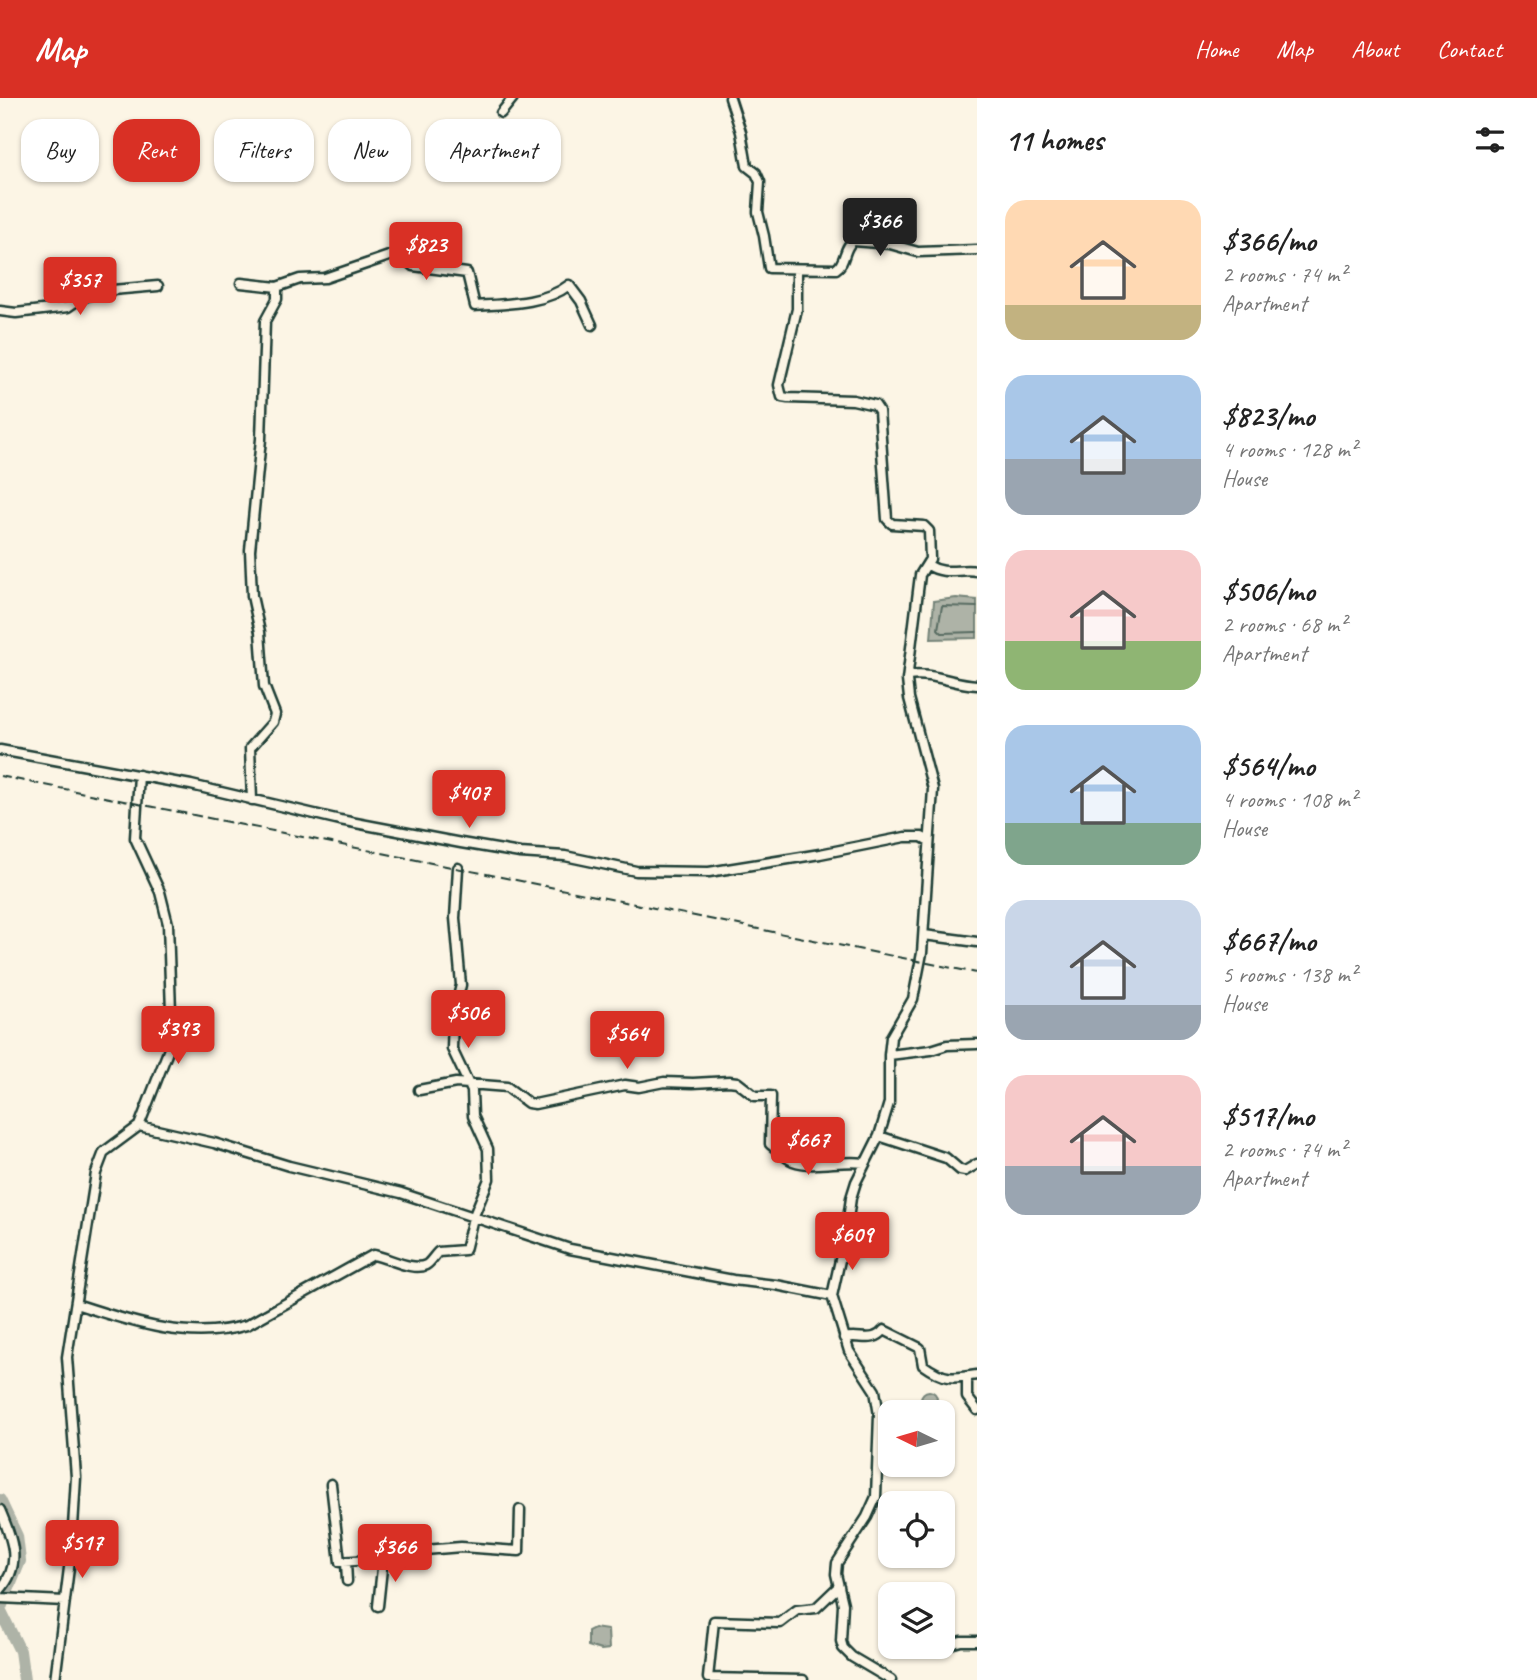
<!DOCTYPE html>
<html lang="en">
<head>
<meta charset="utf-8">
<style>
  body { margin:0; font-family:Caveat,sans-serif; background:#f6f6f6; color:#222; height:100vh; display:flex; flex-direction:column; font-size:26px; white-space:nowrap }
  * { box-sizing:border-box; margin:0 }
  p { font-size:23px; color:#767676 }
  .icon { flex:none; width:38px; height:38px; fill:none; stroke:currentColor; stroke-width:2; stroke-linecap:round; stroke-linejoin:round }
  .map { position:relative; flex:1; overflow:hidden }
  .details { display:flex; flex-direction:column; background:#fff; width:560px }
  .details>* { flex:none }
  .hud { position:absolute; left:21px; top:21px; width:665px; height:63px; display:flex; gap:14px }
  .needle { width:46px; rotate:275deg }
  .fabs { position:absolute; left:878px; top:1302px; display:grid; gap:14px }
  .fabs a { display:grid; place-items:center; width:77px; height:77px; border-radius:14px; background:#fff; box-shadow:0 2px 5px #0004; font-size:35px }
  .price { position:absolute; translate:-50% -60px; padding:0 16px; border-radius:7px; background:#d93025; color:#fff; font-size:23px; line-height:46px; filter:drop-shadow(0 2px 4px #0008) }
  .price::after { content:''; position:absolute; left:50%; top:42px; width:21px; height:16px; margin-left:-10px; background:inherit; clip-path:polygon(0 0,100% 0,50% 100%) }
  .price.active { background:#222; color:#fff }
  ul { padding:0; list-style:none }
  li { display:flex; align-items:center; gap:21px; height:175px; padding:0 28px }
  li span { display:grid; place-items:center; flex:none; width:196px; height:140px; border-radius:21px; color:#555 }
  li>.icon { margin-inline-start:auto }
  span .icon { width:84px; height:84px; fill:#fffc; stroke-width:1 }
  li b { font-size:30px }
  h2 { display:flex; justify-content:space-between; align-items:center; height:84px; padding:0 28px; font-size:30px }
  .pill { padding:0 24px; border-radius:21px; background:#fff; box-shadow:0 2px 5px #0004; font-size:24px; line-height:63px }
  .pill.active { background:#d93025; color:#fff }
  header { display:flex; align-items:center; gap:42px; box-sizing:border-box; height:98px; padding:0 35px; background:#d93025; color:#fff }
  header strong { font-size:33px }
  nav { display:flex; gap:38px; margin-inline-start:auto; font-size:24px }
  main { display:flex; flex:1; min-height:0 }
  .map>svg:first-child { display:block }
  .water { fill:#aeb3a7; stroke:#758479; stroke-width:2 }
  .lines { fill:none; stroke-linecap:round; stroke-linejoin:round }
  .shore { stroke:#586c62; stroke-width:2 }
  .canal { stroke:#aeb3a7; stroke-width:7 }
  .river { stroke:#aeb3a7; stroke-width:12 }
  .minor-casing { stroke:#1f3d34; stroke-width:13 }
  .minor { stroke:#fcf5e5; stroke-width:8 }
  .rail { stroke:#1f3d34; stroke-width:2; stroke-dasharray:10 5; stroke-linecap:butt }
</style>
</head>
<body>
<header>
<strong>Map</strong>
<nav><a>Home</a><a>Map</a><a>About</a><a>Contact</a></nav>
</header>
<main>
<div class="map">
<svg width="977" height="1582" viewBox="0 0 977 1582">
  <rect width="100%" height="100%" fill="#fcf5e5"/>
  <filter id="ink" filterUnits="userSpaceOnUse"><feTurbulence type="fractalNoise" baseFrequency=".0143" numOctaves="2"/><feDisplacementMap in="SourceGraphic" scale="14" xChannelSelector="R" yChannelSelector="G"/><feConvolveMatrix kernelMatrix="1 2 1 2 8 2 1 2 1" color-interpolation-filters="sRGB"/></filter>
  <g filter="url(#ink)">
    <path class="water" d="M956,500L977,502V540L931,541L934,503Z
      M921 1301a8 8 0 1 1 16 0a8 8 0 1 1-16 0Z
      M594,1530L608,1532L609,1551L601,1552L588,1548V1533Z"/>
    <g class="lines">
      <path class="shore" d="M977,509L942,508L938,531L942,535L977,534"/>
      <path class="canal" d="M0,1402L17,1438L20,1463L0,1512
        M0,1512L20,1553L24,1582"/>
      <path class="river" d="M0,1402L17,1438L20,1463L0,1512
        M0,1512L20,1553L24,1582"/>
      <g class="minor-casing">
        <path id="minor" d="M730,0L741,34L747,68L756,75L760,84L758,114L764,138L769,170L836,171C846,165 843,150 853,143L890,146L918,154L977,152
          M501,15L513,0
          M797,171V211L779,287L782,299L788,300L853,302L875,307L879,313L887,421L892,426L924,428L929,433L930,461L920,477L907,582L909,600L933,691L922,855L913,901L891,939L889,957V1005L879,1038L856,1084L851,1100L846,1135L832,1198L849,1253L875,1293L879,1317L876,1399L867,1419L837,1465L836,1476L843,1506L841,1543L843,1550L852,1559L891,1582
          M241,185L277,189L300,181L325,180L392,157L405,161L413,168L467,175L475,208C505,206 545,206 569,187L581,203L592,227
          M0,213L16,215L68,209L81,200L101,193L158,188
          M928,467C945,478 959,470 977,473
          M908,578C933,574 953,586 977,587
          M0,652L191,687L340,722L461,745L520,755L565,758L636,773L709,774L820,756L905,739H922L929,743
          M252,702L250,650L273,624L275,616L264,588L260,534L252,498L250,452L261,341L265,223L277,201V189
          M924,837L977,844
          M889,957L931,952L947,947L977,946
          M419,992L456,985L507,989L528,1005L535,1006L625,987L639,989L664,984L693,985L729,983L737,984L755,998H771L770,1046C777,1051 785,1060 793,1063C815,1071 841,1061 864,1065
          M139,1028L214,1045L289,1068L401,1095L570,1151L733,1182L776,1187L832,1198
          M879,1038L946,1060L960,1072L965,1073L977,1066
          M76,1206C131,1224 189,1244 247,1227L373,1157C387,1159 413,1174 426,1167C430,1165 434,1158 438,1154L465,1152L473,1120L489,1081L488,1051L473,1018L472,993L452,951L453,919L461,887L455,820L458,770
          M844,1240C860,1236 873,1246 884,1232L920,1250L923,1267C944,1282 952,1281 977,1277
          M967,1279V1299L977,1312
          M331,1386L340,1464L383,1461L425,1452L461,1449L519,1453L520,1412
          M0,1412C12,1441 23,1466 0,1492
          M346,1464L347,1483
          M0,1500L65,1503
          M378,1508L383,1461
          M943,1548L961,1543H977
          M55,1582L72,1446L76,1379L67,1259L96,1075L104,1054L139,1028L172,943L168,826L160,794L135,740L139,677
          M803,1582L708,1580L714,1523L780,1525L797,1512L816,1510L839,1488"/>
      </g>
      <use href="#minor" class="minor"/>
      <path class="rail" d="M0,678L977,875"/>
    </g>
  </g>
</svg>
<div class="fabs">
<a><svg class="needle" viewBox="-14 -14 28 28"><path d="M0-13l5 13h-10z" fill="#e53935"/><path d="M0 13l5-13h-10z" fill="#767676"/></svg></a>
<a><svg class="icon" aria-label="locate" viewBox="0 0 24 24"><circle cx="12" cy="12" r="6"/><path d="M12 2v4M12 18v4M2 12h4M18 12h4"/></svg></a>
<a><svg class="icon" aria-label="layers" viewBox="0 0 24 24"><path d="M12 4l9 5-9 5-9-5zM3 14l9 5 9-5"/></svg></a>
</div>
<b class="price active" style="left:880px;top:160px">$366</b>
<b class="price" style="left:426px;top:184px">$823</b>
<b class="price" style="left:80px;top:219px">$357</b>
<b class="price" style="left:469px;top:732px">$407</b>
<b class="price" style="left:468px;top:952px">$506</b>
<b class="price" style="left:178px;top:968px">$393</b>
<b class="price" style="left:627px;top:973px">$564</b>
<b class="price" style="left:808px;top:1079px">$667</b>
<b class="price" style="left:852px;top:1174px">$609</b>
<b class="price" style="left:82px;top:1482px">$517</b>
<b class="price" style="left:395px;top:1486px">$366</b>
<div class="hud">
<a class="pill">Buy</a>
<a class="pill active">Rent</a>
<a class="pill">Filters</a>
<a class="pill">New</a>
<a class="pill">Apartment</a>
</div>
</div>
<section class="details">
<h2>11 homes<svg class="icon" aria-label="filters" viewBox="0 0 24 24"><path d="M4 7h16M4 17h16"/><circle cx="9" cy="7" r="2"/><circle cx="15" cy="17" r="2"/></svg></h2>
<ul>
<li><span style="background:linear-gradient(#ffd9b3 75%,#c2b280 0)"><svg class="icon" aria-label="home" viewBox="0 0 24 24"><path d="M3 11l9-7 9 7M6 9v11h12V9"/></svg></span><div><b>$366/mo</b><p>2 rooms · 74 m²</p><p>Apartment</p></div></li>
<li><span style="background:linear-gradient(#a9c7e8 60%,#9aa5b1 0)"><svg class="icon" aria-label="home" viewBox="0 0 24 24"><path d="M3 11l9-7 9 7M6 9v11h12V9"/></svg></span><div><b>$823/mo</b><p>4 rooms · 128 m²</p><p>House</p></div></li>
<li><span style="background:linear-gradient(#f6c9c9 65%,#8fb573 0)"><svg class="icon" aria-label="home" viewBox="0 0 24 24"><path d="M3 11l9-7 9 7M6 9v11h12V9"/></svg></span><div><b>$506/mo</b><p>2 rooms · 68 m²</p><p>Apartment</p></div></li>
<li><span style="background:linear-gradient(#a9c7e8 70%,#7fa58c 0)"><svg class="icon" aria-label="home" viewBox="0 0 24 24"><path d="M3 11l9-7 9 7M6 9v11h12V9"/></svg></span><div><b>$564/mo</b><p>4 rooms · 108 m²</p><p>House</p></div></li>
<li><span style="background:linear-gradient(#c9d6e8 75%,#9aa5b1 0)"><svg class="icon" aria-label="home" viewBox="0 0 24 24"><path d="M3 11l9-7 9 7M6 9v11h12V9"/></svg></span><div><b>$667/mo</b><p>5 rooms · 138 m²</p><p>House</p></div></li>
<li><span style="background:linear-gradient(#f6c9c9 65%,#9aa5b1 0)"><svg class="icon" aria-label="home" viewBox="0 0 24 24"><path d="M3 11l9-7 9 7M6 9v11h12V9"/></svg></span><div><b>$517/mo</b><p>2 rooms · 74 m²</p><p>Apartment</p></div></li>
</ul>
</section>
</main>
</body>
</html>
